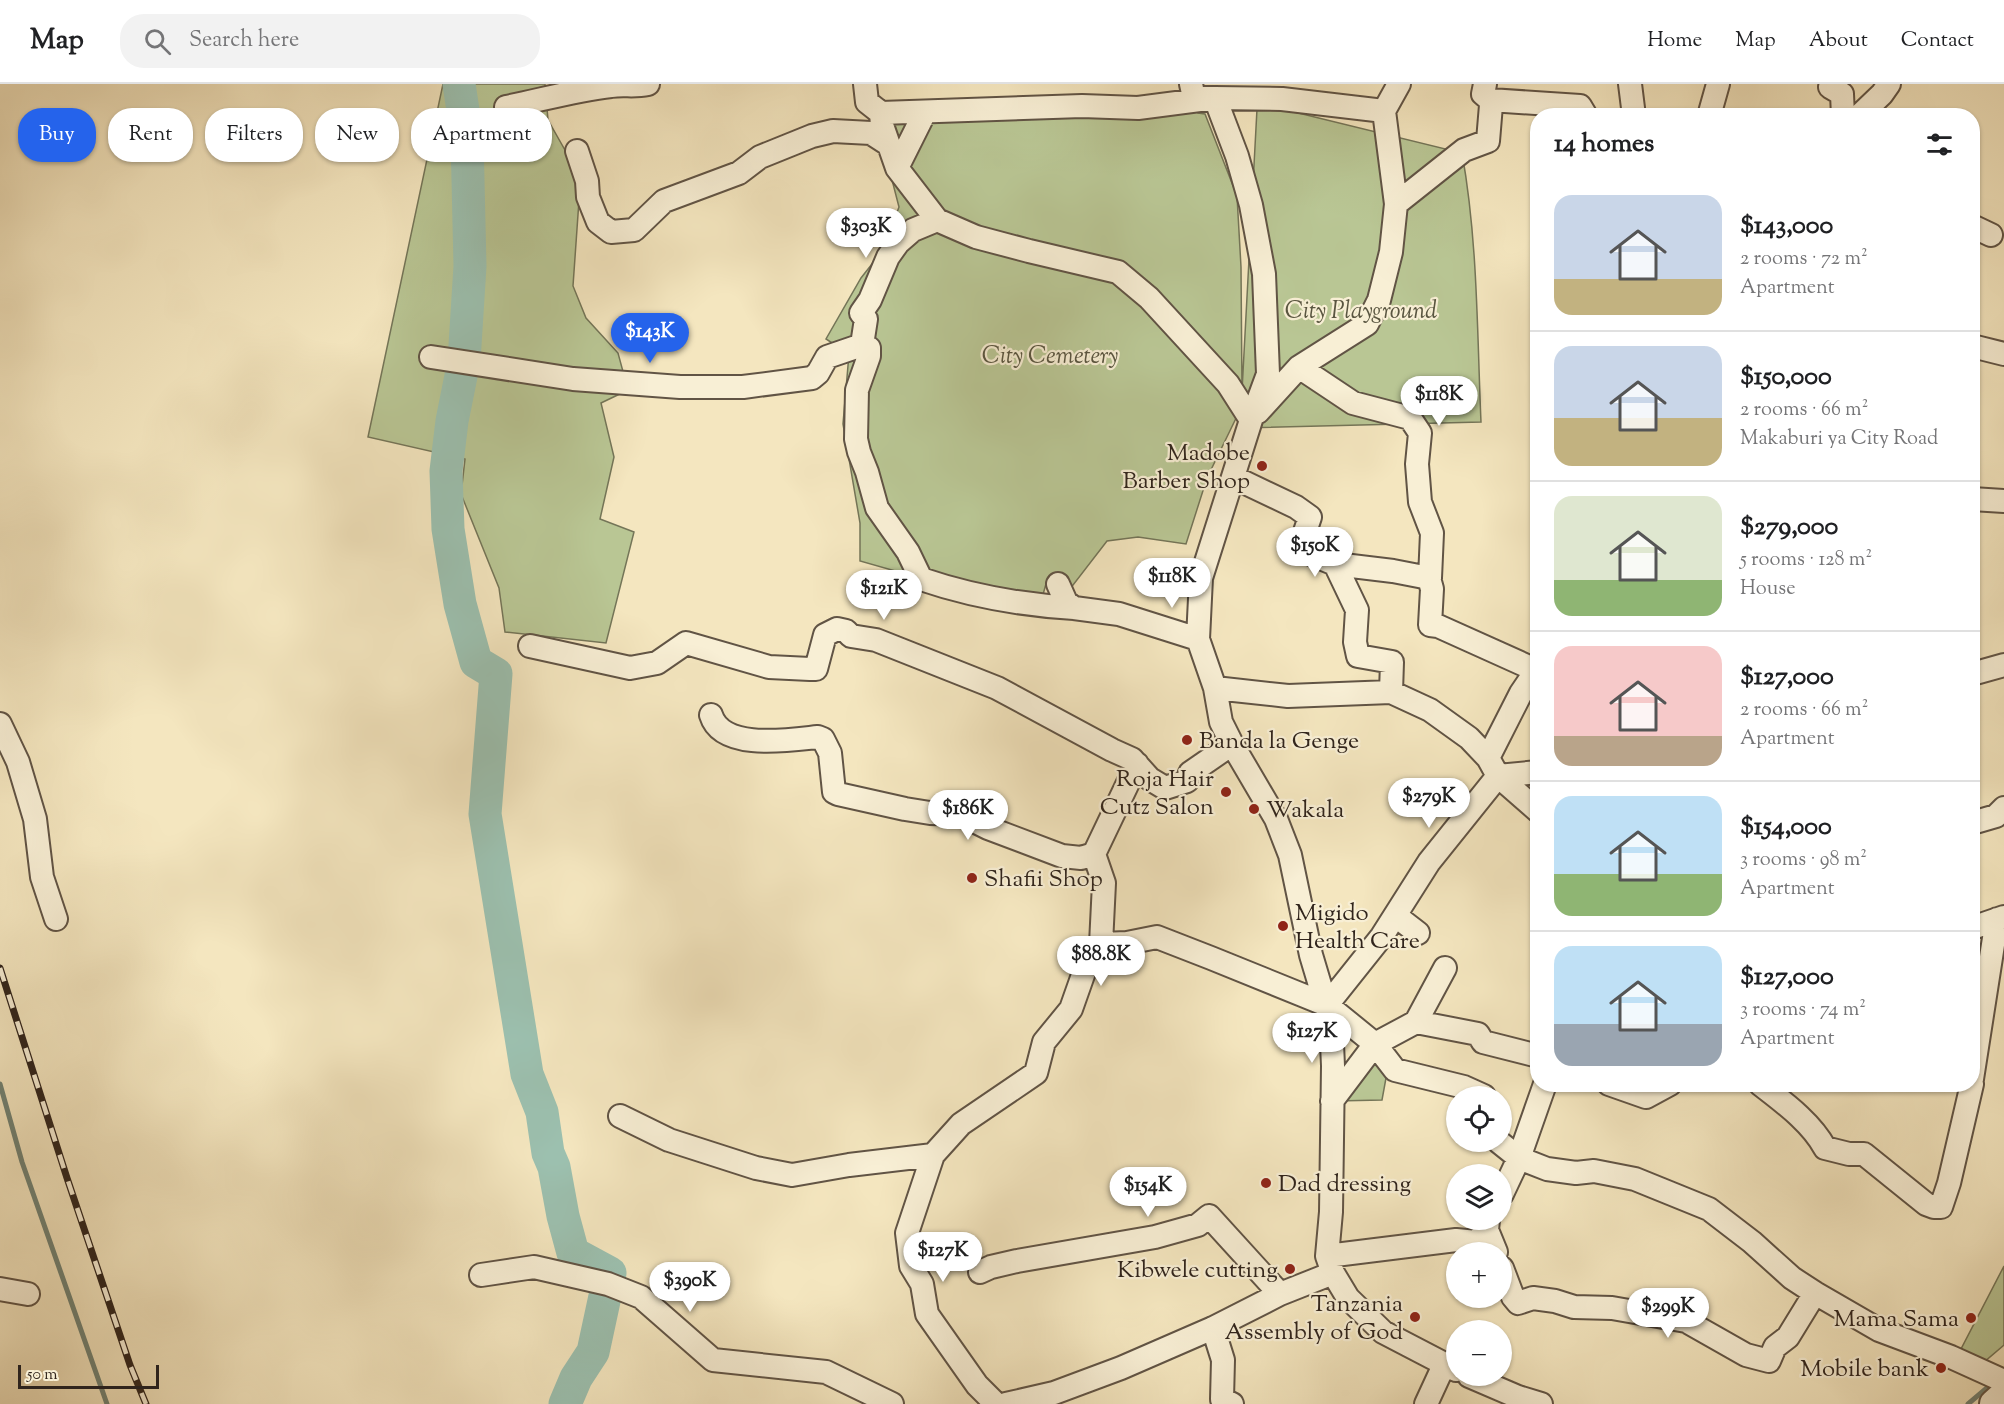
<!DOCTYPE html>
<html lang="en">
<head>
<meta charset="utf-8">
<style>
  body { margin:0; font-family:"Sorts Mill Goudy",serif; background:#f2f2f2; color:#202124; height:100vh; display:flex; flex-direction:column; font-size:22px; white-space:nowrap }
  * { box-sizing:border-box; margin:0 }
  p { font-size:20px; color:#757577 }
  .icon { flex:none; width:33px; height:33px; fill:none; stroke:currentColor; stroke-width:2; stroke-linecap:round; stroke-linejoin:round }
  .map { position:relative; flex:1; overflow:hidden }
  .side { position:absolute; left:1530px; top:24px; width:450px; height:984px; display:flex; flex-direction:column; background:#fff; border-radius:24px; box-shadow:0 2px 4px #0004 }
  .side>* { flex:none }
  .banner { position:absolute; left:18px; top:24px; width:570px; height:54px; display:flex; gap:12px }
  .buttons { position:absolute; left:1446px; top:1002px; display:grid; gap:12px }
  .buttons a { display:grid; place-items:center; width:66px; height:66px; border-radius:50%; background:#fff; box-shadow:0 2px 4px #0004; font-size:30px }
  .scale { position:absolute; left:18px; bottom:15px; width:141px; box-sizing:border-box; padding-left:6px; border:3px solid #30241c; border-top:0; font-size:16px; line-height:21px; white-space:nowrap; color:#30241c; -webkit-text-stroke:4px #f8efd5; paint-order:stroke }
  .price { position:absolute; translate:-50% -51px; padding:0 14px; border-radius:21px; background:#fff; color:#222; font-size:20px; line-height:39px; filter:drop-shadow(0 2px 3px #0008) }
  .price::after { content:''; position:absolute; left:50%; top:36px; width:18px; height:14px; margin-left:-9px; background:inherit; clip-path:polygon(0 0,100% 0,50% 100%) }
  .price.selected { background:#2563eb; color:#fff }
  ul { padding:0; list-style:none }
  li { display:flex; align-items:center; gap:18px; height:150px; padding:0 24px }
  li+li { border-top:2px solid #e0e0e0 }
  li span { display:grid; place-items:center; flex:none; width:168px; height:120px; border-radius:18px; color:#555 }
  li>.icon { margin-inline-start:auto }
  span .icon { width:72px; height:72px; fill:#fffc; stroke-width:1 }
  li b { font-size:26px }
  h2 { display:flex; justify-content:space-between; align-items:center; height:72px; padding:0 24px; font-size:26px }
  .tag { padding:0 21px; border-radius:24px; background:#fff; box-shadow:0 2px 4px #0004; font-size:21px; line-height:54px }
  .tag.selected { background:#2563eb; color:#fff }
  header { display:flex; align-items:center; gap:36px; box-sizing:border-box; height:84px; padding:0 30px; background:#fff; border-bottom:2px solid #e0e0e0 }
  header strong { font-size:28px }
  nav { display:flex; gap:33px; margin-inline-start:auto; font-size:21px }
  .search { width:420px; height:54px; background:#f2f2f2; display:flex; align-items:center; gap:15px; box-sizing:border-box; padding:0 21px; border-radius:24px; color:#757577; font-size:22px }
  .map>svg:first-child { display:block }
  .green { fill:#b9c694; stroke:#747558; stroke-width:1.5 }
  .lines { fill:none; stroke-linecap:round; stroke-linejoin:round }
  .stream { stroke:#718274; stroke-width:5 }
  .river { stroke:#9cc0af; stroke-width:33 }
  .minor-casing { stroke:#615445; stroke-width:26 }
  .tertiary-casing { stroke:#615445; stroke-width:32 }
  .minor { stroke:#f8efd5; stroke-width:22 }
  .tertiary { stroke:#f8efd5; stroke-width:28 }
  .rail-casing { stroke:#30241c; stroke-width:7 }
  .rail { stroke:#f8efd5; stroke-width:4.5; stroke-dasharray:14; stroke-linecap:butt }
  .poi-dot { fill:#8f2418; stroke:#f8efd5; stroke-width:2 }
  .labels { text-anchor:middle; stroke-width:4.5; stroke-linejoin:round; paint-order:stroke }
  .park-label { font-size:24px; font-style:italic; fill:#595540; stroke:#f8efd5 }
  .poi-label { font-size:24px; fill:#30241c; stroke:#f8efd5; text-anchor:end }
</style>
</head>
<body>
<header>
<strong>Map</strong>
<div class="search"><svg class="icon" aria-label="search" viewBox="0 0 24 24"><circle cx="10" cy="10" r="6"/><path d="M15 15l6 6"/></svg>Search here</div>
<nav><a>Home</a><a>Map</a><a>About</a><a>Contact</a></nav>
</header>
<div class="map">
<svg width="2004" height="1320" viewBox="0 0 2004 1320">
  <rect width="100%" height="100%" fill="#f4e6bf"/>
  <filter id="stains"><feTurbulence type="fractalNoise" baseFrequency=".00333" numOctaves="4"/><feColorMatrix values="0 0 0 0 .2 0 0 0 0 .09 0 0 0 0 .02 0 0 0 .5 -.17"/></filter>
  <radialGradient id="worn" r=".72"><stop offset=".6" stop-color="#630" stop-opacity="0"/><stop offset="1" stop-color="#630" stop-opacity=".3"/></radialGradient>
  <path class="green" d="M443,0H545L548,36L574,82L580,102L573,202L586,234L618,269L628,306L601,319L614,373L600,435L634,448L606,559L505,548L499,504L461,410L465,375L368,353Z
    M873,22L1195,25L1198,29L1205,30L1237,112L1241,183L1242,307L1257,25H1282L1462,69C1478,158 1477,249 1481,338L1240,344L1241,324L1207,394L1186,460L1138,453L1107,457L1070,505L1046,500L1042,514L948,502L860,477V439L843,340L849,270L826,255L861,194L883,166L899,123Z
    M1362,978L1391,985L1389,995L1386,994L1382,1016L1336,1017Z
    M2004,1182V1261L1984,1278L1960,1267Z"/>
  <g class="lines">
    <path class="stream" d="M0,1000L22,1078L107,1320
      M1968,1320L1994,1298"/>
    <path class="river" d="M459,0L467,53L470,182L464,277L452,337L446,387L448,445L460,520L476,578L496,590L485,730L527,990L542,1028L548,1069L554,1083L563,1132L573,1169L610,1189L593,1268L576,1294L565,1320"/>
    <g class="minor-casing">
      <path id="minor" d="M865,0L867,18L881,29L882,41L897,84L937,136L976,153L1029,167L1118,188L1149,214L1228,300L1251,336
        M1191,0L1194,14H1215L1237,72L1251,121L1264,190L1268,290L1251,336L1201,494L1198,555
        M1630,0L1634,32
        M1831,0L1830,3L1842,10L1843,32
        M1490,16L1580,22L1586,32
        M506,23C541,16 576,6 611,2C625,0 633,3 648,0
        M881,29L1082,22L1138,24L1215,14L1282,15L1384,27
        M1709,32L1718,0
        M1859,32L1882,10L1889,0
        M577,67L587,97L588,113L598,138L611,148L634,146L664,117L739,89L760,73L812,52L833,47L871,49L888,60
        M897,84L925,28
        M1396,120L1464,66L1488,57L1491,21L1490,16L1483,10L1485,0
        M1972,142L1991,151
        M862,261L866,235L861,229L870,216L888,173L898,159L913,146L937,136
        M1972,262L2004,270
        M431,273L573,295L680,303H743L812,294L818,289L827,273L862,261L864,265L869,264V272L857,306L856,355L859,368L867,388L877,424L908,468L921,495C971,512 1022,521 1074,524
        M1299,283L1353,319L1410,334L1420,349L1417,380L1420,418L1432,449L1430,494
        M1258,328L1299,283L1367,240L1379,216L1391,168L1396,120L1384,27L1399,0
        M1233,393L1296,423L1310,433L1299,465L1335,480L1357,526L1355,558L1358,572L1392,578L1391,608
        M1972,415L2004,417
        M1335,480L1393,487L1429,494L1432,505L1430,541L1438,542L1538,587
        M1058,500L1066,518L1074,524L1119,530L1198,555L1215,604L1221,638L1232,660L1276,735L1290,771L1311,871L1331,938L1333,982L1331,1128L1327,1172L1333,1189L1348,1214L1383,1248L1456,1286
        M530,562L630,584L657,579L686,559L769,583L810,585H816L825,551L837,545L846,547L851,552L876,556L997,604L1112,666L1132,675L1150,695L1165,704L1187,697L1190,689L1232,660
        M1972,590L2004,581
        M1215,604L1288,612L1391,608L1430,626L1469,654L1488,674
        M711,631C722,667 789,656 818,653L823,655L830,669L834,708L838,710L905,725L930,729L960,730L988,744L1062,772L1081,774L1094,770
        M0,640L18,678L35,735L42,793L56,835
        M1498,692L1538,727
        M1498,692L1538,688
        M1972,739L1996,732L2004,724
        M1396,832L1418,849
        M1972,844L2004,833
        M1101,860L1104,799L1094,770L1137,680
        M1327,921L1382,852L1429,778L1498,692L1488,674L1521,609L1538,584
        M1416,938L1478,950L1483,958L1538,972
        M1972,995L1997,835
        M1609,1000L1646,1013L1670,1000
        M1760,1000C1783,1018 1811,1038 1825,1064L1849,1070H1864L1926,1120L1934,1123H1941L1949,1099L1972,1000
        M1332,1017L1375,960L1416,938L1445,884
        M620,1032L669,1056L756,1084L792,1091L849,1081L933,1071
        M1499,1058L1519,1074L1547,1085L1576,1089L1594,1087L1635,1095L1709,1125L1752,1158L1792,1194L1815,1209L1879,1246L1951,1273L2004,1297
        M1502,1110L1519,1074L1545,1000
        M1487,1146L1496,1168
        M1327,1172L1456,1156L1477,1158L1487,1146L1488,1136
        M1502,1184L1513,1213L1518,1219L1533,1214L1555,1217L1574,1223L1612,1224L1686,1237L1746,1271L1769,1277L1775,1263L1788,1253L1815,1209
        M980,1188L991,1183L1017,1177L1155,1153L1198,1141L1209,1132L1280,1210
        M481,1191L534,1183L608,1200L641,1213L713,1276L826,1288L892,1320
        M0,1205L28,1210
        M1213,1244L1223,1276L1222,1315L1232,1320
        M1469,1292L1518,1313L1541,1320
        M996,1320L977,1301L927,1230L922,1200L911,1182L907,1149L933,1071L961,1040L1036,989L1044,958L1071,925L1089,874L1101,860L1127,859L1157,853L1211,874L1327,921L1375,960L1395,986L1464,1003L1484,1012
        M1006,1320L1054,1309L1121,1284L1213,1244L1280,1210L1333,1189
        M1426,1320L1444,1281"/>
    </g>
    <g class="tertiary-casing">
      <path id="tertiary" d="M1994,1320L2004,1311"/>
    </g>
    <use href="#minor" class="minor"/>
    <use href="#tertiary" class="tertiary"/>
    <g class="rail-casing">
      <path id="rail" d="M0,884L67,1094L130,1281L146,1320"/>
    </g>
    <use href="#rail" class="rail"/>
  </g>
  <g class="poi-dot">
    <circle cx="1262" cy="382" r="6"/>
    <circle cx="1187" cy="656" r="6"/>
    <circle cx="1226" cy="708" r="6"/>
    <circle cx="1254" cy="725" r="6"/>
    <circle cx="972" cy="794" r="6"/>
    <circle cx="1283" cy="842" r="6"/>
    <circle cx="1266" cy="1099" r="6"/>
    <circle cx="1290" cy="1185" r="6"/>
    <circle cx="1415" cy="1233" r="6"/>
    <circle cx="1971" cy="1234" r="6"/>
    <circle cx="1941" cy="1284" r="6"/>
  </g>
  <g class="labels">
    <g class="park-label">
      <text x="1361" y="234">City Playground</text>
      <text x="1050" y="279">City Cemetery</text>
    </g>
    <g class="poi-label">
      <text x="1250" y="376">Madobe<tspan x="1250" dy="28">Barber Shop</tspan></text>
      <text x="1199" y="664" text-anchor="start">Banda la Genge</text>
      <text x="1214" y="702">Roja Hair<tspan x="1214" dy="28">Cutz Salon</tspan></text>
      <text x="1266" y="733" text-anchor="start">Wakala</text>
      <text x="984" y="802" text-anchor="start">Shafii Shop</text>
      <text x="1295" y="836" text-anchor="start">Migido<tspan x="1295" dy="28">Health Care</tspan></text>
      <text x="1278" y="1107" text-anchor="start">Dad dressing</text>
      <text x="1278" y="1193">Kibwele cutting</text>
      <text x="1403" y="1227">Tanzania<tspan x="1403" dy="28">Assembly of God</tspan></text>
      <text x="1959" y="1242">Mama Sama</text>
      <text x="1929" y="1292">Mobile bank</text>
    </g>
  </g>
  <rect width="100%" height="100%" filter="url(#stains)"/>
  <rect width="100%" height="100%" fill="url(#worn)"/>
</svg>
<div class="buttons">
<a><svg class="icon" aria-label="locate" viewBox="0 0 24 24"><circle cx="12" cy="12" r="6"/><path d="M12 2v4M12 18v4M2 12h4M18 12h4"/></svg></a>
<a><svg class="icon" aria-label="layers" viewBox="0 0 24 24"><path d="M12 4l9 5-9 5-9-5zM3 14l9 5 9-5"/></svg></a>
<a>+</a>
<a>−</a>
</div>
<div class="scale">50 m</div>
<b class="price" style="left:866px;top:175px">$303K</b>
<b class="price selected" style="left:650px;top:280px">$143K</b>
<b class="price" style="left:1439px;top:343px">$118K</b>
<b class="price" style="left:1315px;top:494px">$150K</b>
<b class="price" style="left:1172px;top:525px">$118K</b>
<b class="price" style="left:884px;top:537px">$121K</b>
<b class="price" style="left:1429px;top:745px">$279K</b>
<b class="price" style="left:968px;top:757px">$186K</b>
<b class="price" style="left:1101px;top:903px">$88.8K</b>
<b class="price" style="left:1312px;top:980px">$127K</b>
<b class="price" style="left:1148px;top:1134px">$154K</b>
<b class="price" style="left:943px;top:1199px">$127K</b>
<b class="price" style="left:690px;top:1229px">$390K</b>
<b class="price" style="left:1668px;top:1255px">$299K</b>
<div class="banner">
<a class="tag selected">Buy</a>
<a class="tag">Rent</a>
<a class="tag">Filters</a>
<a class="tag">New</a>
<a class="tag">Apartment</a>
</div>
<section class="side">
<h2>14 homes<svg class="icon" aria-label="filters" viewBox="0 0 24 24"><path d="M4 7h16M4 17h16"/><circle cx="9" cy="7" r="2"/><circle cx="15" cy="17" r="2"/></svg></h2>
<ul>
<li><span style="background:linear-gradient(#c9d6e8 70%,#c2b280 0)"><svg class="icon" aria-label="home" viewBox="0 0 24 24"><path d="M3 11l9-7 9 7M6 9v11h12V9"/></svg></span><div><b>$143,000</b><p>2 rooms · 72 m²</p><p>Apartment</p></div></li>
<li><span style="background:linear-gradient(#c9d6e8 60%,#c2b280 0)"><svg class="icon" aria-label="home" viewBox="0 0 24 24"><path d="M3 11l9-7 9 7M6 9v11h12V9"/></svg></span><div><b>$150,000</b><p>2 rooms · 66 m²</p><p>Makaburi ya City Road</p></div></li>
<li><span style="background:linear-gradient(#dfe7d0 70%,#8fb573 0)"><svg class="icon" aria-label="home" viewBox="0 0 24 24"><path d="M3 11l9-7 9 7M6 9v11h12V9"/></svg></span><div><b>$279,000</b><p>5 rooms · 128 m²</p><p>House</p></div></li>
<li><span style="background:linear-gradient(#f6c9c9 75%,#b9a48a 0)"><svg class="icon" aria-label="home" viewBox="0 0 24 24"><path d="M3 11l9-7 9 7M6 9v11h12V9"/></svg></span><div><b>$127,000</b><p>2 rooms · 66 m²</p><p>Apartment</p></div></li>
<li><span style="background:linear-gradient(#bfe0f5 65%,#8fb573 0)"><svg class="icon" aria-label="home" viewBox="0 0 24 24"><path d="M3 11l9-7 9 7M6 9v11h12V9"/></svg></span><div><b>$154,000</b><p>3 rooms · 98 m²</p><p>Apartment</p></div></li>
<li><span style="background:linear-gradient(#bfe0f5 65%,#9aa5b1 0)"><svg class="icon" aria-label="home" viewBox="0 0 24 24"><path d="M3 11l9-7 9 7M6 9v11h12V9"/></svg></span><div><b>$127,000</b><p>3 rooms · 74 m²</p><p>Apartment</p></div></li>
</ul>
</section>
</div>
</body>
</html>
